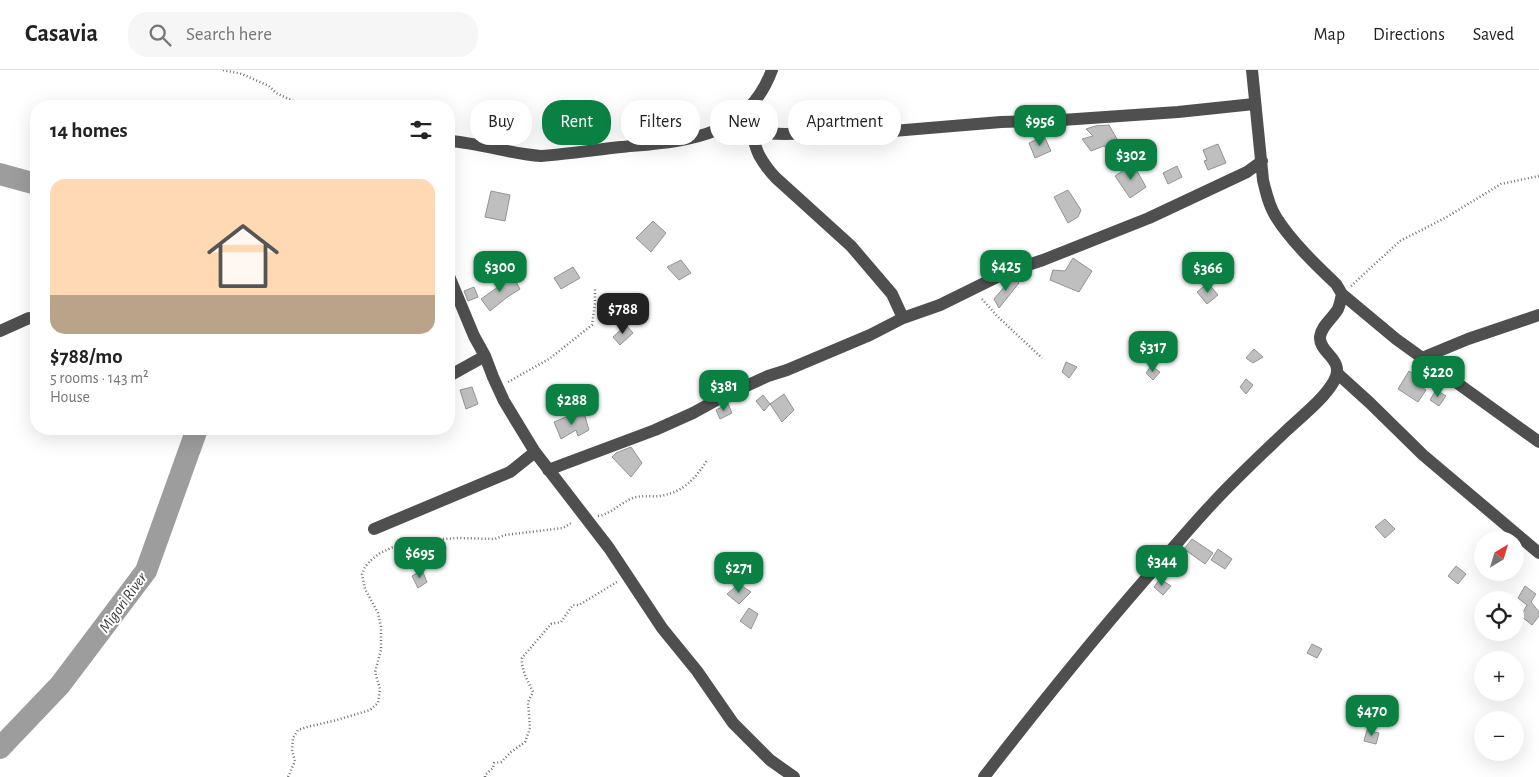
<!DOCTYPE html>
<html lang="en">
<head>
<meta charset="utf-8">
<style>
  body { margin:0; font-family:"Alegreya Sans",sans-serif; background:#f6f6f6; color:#222; height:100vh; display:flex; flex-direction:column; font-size:19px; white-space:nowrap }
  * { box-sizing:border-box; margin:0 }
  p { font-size:16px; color:#767676 }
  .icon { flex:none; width:28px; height:28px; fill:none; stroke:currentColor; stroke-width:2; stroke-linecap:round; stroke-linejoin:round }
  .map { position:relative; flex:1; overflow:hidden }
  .drawer { position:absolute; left:30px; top:30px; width:425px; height:335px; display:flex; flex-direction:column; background:#fff; border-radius:20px; box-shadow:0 5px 20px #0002 }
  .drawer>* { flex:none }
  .top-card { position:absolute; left:470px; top:30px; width:475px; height:45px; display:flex; gap:10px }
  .needle { width:32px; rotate:38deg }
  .buttons { position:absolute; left:1474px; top:461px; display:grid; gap:10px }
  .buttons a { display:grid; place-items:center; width:50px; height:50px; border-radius:50%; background:#fff; box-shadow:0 5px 20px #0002; font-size:25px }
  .price { position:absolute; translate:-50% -42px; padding:0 11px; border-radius:10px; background:#0b8043; color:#fff; font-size:16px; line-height:32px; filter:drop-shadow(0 1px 2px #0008) }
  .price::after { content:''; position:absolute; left:50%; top:30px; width:15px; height:11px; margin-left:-8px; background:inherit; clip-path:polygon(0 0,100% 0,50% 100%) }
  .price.on { background:#222; color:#fff }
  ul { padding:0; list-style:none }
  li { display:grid; align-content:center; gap:10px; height:265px; padding:0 20px }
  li+li { border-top:1px solid #e0e0e0 }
  li span { display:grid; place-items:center; height:155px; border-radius:15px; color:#555 }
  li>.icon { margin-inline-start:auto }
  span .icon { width:90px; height:90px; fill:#fffc; stroke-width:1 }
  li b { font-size:21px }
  h2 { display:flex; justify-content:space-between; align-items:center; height:60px; padding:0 20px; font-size:21px }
  .tag { padding:0 18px; border-radius:20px; background:#fff; box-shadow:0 5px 20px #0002; font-size:18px; line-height:45px }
  .tag.on { background:#0b8043; color:#fff }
  header { display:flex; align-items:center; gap:30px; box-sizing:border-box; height:70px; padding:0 25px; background:#fff; border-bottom:1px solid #e0e0e0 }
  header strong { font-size:24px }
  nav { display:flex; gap:28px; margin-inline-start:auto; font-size:18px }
  .search { width:350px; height:45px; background:#f6f6f6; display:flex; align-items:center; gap:12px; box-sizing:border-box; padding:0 18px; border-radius:20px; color:#767676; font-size:19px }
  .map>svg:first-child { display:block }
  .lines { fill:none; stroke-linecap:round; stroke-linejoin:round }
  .river { stroke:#9d9d9d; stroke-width:22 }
  .building { fill:#bfbfbf; stroke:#939393 }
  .path { stroke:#717171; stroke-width:2.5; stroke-dasharray:1 2.5; stroke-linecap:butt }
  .minor { stroke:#4f4f4f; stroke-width:12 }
  .labels { text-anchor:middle; stroke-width:4; stroke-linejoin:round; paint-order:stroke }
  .water-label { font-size:16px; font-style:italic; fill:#3e3e3e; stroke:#fff }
</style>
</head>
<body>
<header>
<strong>Casavia</strong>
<div class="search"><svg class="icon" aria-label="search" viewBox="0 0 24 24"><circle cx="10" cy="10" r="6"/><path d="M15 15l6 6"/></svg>Search here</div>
<nav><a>Map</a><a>Directions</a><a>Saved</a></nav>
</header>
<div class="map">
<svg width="1539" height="707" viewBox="0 0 1539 707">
  <rect width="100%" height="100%" fill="#fff"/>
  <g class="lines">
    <path class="river" d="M0,104L36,114
      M0,678L60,615L146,501L197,359"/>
  </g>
  <path class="building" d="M1109,55L1121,76L1112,82L1104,76L1091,81L1082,69L1093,66L1086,59L1095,56Z
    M1044,66L1051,81L1035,88L1029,73Z
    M1218,74L1226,93L1208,100L1204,91L1207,90L1203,80Z
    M1133,94L1146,117L1130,128L1115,106Z
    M1177,96L1182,107L1168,114L1163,103Z
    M1068,120L1081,140L1078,147L1068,153L1054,127Z
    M491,121L510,125L505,151L485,147Z
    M653,151L666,163L651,182L636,168Z
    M1073,188L1092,201L1079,222L1050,210L1053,200L1065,201Z
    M681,190L691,203L679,210L667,197Z
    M573,197L580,208L561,219L554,208Z
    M507,207L511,213L515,210L520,219L506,228L490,241L481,229L498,217L496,214Z
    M1014,208L1019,213L999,238L994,229L1011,209Z
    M1208,213L1218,225L1207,234L1197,222Z
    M474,217L478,227L468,231L464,221Z
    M626,255L633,263L620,275L613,267Z
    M1254,279L1263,287L1253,293L1246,288Z
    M1066,292L1077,297L1069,308L1062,302Z
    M1151,296L1160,302L1153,310L1146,303Z
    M1409,301L1419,308L1416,313L1426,320L1418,332L1398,319Z
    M1246,309L1253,315L1246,324L1240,317Z
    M472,317L478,334L466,339L460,320Z
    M1436,320L1446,326L1439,336L1430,330Z
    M784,324L794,340L782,352L770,334Z
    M763,325L770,334L764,341L756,331Z
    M728,334L732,343L720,349L716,340Z
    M585,346L589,360L578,366L576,360L561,369L554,352L566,347Z
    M631,377L642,393L631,407L612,387L616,383Z
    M1385,449L1395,459L1385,468L1375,457Z
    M1192,469L1213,483L1205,494L1184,479Z
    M1218,479L1232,489L1225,499L1211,490Z
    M1456,496L1466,504L1458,514L1448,506Z
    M422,500L427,512L418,518L412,506Z
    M1160,509L1171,516L1163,525L1154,517Z
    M739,514L751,522L739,534L727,524Z
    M1525,516L1536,524L1531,532L1539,542V546L1532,555L1521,546L1527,535L1518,528Z
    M749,538L758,544L751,559L740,551Z
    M1312,574L1322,579L1317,588L1307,583Z
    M1367,660L1379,663L1376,674L1364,671Z"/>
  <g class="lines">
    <path class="path" d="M223,0L242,4L269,16L276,23L293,31L298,36
      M1351,216L1400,171L1445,148L1501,114L1539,106
      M982,229L997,246L1042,288
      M508,312L549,289L592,255L595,233V219
      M598,446C611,444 620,433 633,428C641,425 651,427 660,426C684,422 695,409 708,389
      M288,707L295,691L292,681L293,668L298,660L307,657L337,650L370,640L378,633L380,619L375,602L381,580V557L378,543L365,519L362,504L365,497L370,491L380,483L404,472L458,468L495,469L505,465L563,458L573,452
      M485,707V705L493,698L494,693L501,692L511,682L525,672L530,658L528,632L533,622C528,611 521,600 522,588L551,554L561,552L573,535H579L617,512"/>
    <path class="minor" d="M1252,0L1263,110C1266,123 1269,136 1276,147C1291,171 1316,195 1336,214L1342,224L1396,269L1539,372
      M745,44C751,57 753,72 759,85C764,94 769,101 776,108L851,176L892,224L903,248
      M752,63L785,64L893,61L1001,52L1062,50L1178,42L1254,34
      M449,71C480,73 510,84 541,86C568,84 594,80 621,77C684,71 746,70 772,0
      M449,206L474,266L485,286L493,307L504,331L535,382L609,478L662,558L697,601L733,653L770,690L794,707
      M0,261L29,248
      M1422,288L1468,269L1539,245
      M1338,304L1370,333L1423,385L1539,483
      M449,306L485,286
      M548,400L655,360L693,343L722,327L768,306L787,300L870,265L903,248L940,235L1007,202L1043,190L1149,148L1247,102L1262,91
      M374,459L510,402L535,382
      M984,707C1042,632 1101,559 1164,488C1180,470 1196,451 1212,434C1236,408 1262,384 1287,360C1303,345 1324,329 1334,311C1346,289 1319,284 1320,267C1321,256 1333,248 1338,239C1340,234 1341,229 1342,224"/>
  </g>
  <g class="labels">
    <g class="water-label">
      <text transform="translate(122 532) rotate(-54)" y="6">Migori River</text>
    </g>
  </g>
</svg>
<div class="buttons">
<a><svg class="needle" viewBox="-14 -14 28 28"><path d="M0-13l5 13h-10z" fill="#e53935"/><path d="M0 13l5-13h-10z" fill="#767676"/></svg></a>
<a><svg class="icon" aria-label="locate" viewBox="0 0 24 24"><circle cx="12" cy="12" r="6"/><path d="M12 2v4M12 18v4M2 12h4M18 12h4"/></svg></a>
<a>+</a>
<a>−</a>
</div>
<b class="price" style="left:1040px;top:77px">$956</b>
<b class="price" style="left:1131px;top:111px">$302</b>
<b class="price" style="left:1006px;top:222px">$425</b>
<b class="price" style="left:500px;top:223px">$300</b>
<b class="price" style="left:1208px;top:224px">$366</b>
<b class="price on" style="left:623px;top:265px">$788</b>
<b class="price" style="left:1153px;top:303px">$317</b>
<b class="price" style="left:1438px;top:328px">$220</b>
<b class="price" style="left:724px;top:342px">$381</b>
<b class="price" style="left:572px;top:356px">$288</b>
<b class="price" style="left:420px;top:509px">$695</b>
<b class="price" style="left:1162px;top:517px">$344</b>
<b class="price" style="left:739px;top:524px">$271</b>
<b class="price" style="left:1372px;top:667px">$470</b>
<div class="top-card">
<a class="tag">Buy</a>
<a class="tag on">Rent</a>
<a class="tag">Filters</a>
<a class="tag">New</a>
<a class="tag">Apartment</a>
</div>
<section class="drawer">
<h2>14 homes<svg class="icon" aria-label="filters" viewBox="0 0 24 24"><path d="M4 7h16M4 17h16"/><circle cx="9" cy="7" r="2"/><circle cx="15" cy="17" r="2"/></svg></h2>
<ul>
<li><span style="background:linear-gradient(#ffd9b3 75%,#b9a48a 0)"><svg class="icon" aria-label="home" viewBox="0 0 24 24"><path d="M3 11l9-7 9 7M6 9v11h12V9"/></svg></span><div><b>$788/mo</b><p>5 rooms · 143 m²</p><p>House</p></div></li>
</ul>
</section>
</div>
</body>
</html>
